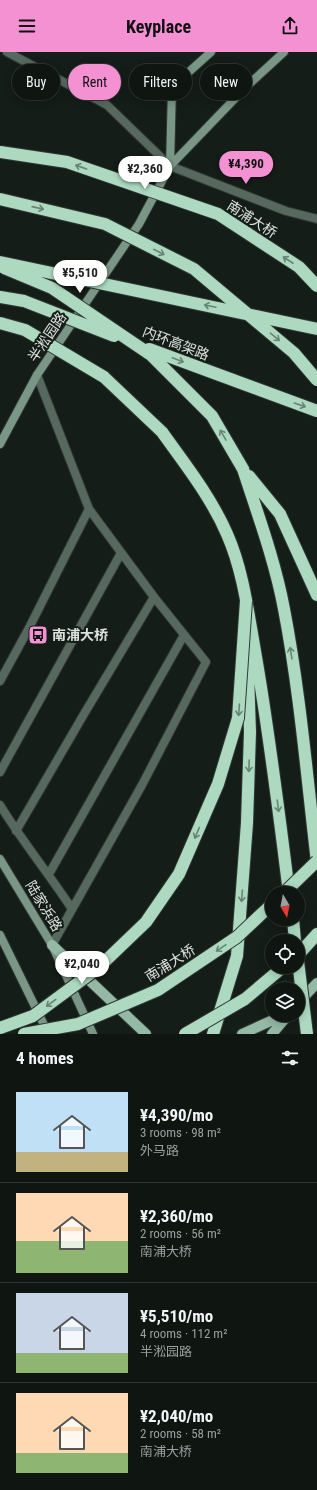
<!DOCTYPE html>
<html lang="en">
<head>
<meta charset="utf-8">
<style>
  body { margin:0; font-family:"Roboto Condensed","Noto Sans SC",sans-serif; background:#181f1b; color:#f1f3f6; height:100vh; display:flex; flex-direction:column; font-size:15px; white-space:nowrap }
  * { box-sizing:border-box; margin:0 }
  p { font-size:13px; color:#9b9f9f }
  .icon { flex:none; width:22px; height:22px; fill:none; stroke:currentColor; stroke-width:2; stroke-linecap:round; stroke-linejoin:round }
  .map { position:relative; height:982px; overflow:hidden }
  .sheet { display:flex; flex-direction:column; background:#0f1612; flex:1 }
  .sheet>* { flex:none }
  .top-card { position:absolute; left:12px; top:12px; width:293px; height:36px; display:flex; gap:8px }
  .needle { width:26px; rotate:170deg }
  .tools { position:absolute; left:265px; top:834px; display:grid; gap:8px }
  .tools a { display:grid; place-items:center; width:40px; height:40px; border-radius:50%; background:#0f1612; box-shadow:0 2px 10px #0003,0 0 0 1px #2f3532; font-size:20px }
  .price { position:absolute; translate:-50% -34px; padding:0 9px; border-radius:14px; background:#fff; color:#222; font-size:13px; line-height:26px; filter:drop-shadow(0 1px 2px #0008) }
  .price::after { content:''; position:absolute; left:50%; top:24px; width:12px; height:9px; margin-left:-6px; background:inherit; clip-path:polygon(0 0,100% 0,50% 100%) }
  .price.selected { background:#f491d3; color:#111 }
  ul { padding:0; list-style:none }
  li { display:flex; align-items:center; gap:12px; height:100px; padding:0 16px }
  li+li { border-top:1px solid #2f3532 }
  li span { display:grid; place-items:center; flex:none; width:112px; height:80px; border-radius:0px; color:#555 }
  li>.icon { margin-inline-start:auto }
  span .icon { width:48px; height:48px; fill:#fffc; stroke-width:1 }
  li b { font-size:17px }
  h2 { display:flex; justify-content:space-between; align-items:center; height:48px; padding:0 16px; font-size:17px }
  .chip { padding:0 14px; border-radius:18px; background:#0f1612; box-shadow:0 2px 10px #0003,0 0 0 1px #2f3532; font-size:14px; line-height:36px }
  .chip.selected { background:#f491d3; color:#111 }
  header { display:flex; justify-content:space-between; align-items:center; height:52px; padding:0 16px; background:#f491d3; color:#111; font-size:18px; font-weight:700 }
  .map>svg:first-child { display:block }
  .lines { fill:none; stroke-linecap:round; stroke-linejoin:round }
  .lane-casing { stroke:#303934; stroke-width:10 }
  .street-casing { stroke:#303934; stroke-width:10 }
  .secondary-casing { stroke:#303934; stroke-width:10 }
  .primary-casing { stroke:#303934; stroke-width:12 }
  .highway-casing { stroke:#303934; stroke-width:14 }
  .lane { stroke:#57695f; stroke-width:8 }
  .street { stroke:#57695f; stroke-width:8 }
  .secondary { stroke:#7a9686; stroke-width:8 }
  .primary { stroke:#94b9a5; stroke-width:10 }
  .highway { stroke:#acd9c0; stroke-width:12 }
  .highway-bridge-casing { stroke:#303934; stroke-width:14; stroke-linecap:butt }
  .highway-bridge { stroke:#acd9c0; stroke-width:12 }
  .oneway { stroke:#688474 }
  .labels { text-anchor:middle; stroke-width:4; stroke-linejoin:round; paint-order:stroke }
  .street-label { font-size:14px; fill:#dbe2de; stroke:#141d18 }
  .poi-label { font-size:14px; font-weight:bold; fill:#dbe2de; stroke:#141d18; text-anchor:start }
</style>
</head>
<body>
<header><svg class="icon" aria-label="menu" viewBox="0 0 24 24"><path d="M4 6h16M4 12h16M4 18h16"/></svg>Keyplace<svg class="icon" aria-label="share" viewBox="0 0 24 24"><path d="M12 15V3M7 8l5-5 5 5M5 13v7h14v-7"/></svg></header>
<div class="map">
<svg width="317" height="982" viewBox="0 0 317 982">
  <rect width="100%" height="100%" fill="#141d18"/>
  <g class="lines">
    <g class="lane-casing">
      <path id="lane" d="M37,323L89,457L154,545L206,610L142,733L52,893
        M0,629L29,576L89,457
        M0,720L121,501
        M0,753C22,789 49,822 72,857
        M16,779L84,662L154,545
        M49,822L184,583"/>
    </g>
    <g class="street-casing">
      <path id="street" d="M7,0L107,53L170,114L286,159L317,167"/>
    </g>
    <g class="secondary-casing">
      <path id="secondary" d="M170,114L172,35L211,0
        M0,392L37,323L139,172L170,114L246,35L284,0
        M0,807L52,893L93,982
        M0,883L48,981"/>
    </g>
    <g class="primary-casing">
      <path id="primary" d="M52,893L146,982
        M299,950L317,931
        M242,982L284,963
        M272,982L288,963"/>
    </g>
    <g class="highway-casing">
      <path id="highway" d="M0,245L24,249
        M162,380C185,412 211,445 227,482C243,518 248,560 255,599C269,679 279,760 289,841
        M243,417C258,463 275,509 284,557C300,640 307,726 317,810
        M249,424L280,462L317,543
        M293,867L295,889
        M298,903L317,882
        M213,982L237,904L247,771L250,680L247,592"/>
    </g>
    <use href="#lane" class="lane"/>
    <use href="#street" class="street"/>
    <use href="#secondary" class="secondary"/>
    <use href="#primary" class="primary"/>
    <use href="#highway" class="highway"/>
    <g class="highway-bridge-casing">
      <path id="highway-bridge" d="M0,100L67,110L218,162L299,215L317,234
        M0,147L105,172L194,217L294,301L317,328
        M0,210L317,277
        M4,216L52,236L151,303L212,364L243,417
        M24,249L114,284
        M0,271L25,278L104,325L162,380
        M149,297L317,359
        M284,841L317,809
        M298,909L307,982
        M0,976L33,964L98,916L146,870L179,822L218,732L238,666L246,549
        M24,982L78,972L158,938L237,885L272,852
        M185,982L245,947L283,915"/>
    </g>
    <use href="#highway-bridge" class="highway-bridge"/>
  </g>
  <defs><path id="oneway-shaft" d="M-6 0H5M1.5-3L5.5 0L1.5 3" fill="none" stroke-width="1.6" stroke-linecap="round" stroke-linejoin="round"/></defs>
  <g class="oneway">
    <use href="#oneway-shaft" transform="translate(81 115) rotate(-161)"/>
    <use href="#oneway-shaft" transform="translate(38 156) rotate(13)"/>
    <use href="#oneway-shaft" transform="translate(159 200) rotate(27)"/>
    <use href="#oneway-shaft" transform="translate(288 208) rotate(-147)"/>
    <use href="#oneway-shaft" transform="translate(210 254) rotate(-168)"/>
    <use href="#oneway-shaft" transform="translate(275 285) rotate(40)"/>
    <use href="#oneway-shaft" transform="translate(178 308) rotate(21)"/>
    <use href="#oneway-shaft" transform="translate(300 353) rotate(19)"/>
    <use href="#oneway-shaft" transform="translate(223 383) rotate(-120)"/>
    <use href="#oneway-shaft" transform="translate(291 601) rotate(-99)"/>
    <use href="#oneway-shaft" transform="translate(239 658) rotate(94)"/>
    <use href="#oneway-shaft" transform="translate(249 714) rotate(92)"/>
    <use href="#oneway-shaft" transform="translate(278 754) rotate(83)"/>
    <use href="#oneway-shaft" transform="translate(197 781) rotate(113)"/>
    <use href="#oneway-shaft" transform="translate(242 844) rotate(94)"/>
    <use href="#oneway-shaft" transform="translate(221 896) rotate(146)"/>
    <use href="#oneway-shaft" transform="translate(51 951) rotate(143)"/>
  </g>
  <defs>
    <g id="bus-square" transform="scale(1)"><rect x="-9" y="-9" width="18" height="18" rx="4" fill="#f491d3" stroke="#141d18"/><path d="M-5-6H5V4H4V6H2V4H-2V6H-4V4H-5ZM-3.5-4V0h7V-4ZM-3.5 1.2v1.5H-2V1.2ZM2 1.2v1.5H3.5V1.2Z" fill="#111"/></g>
  </defs>
  <g fill-rule="evenodd">
    <use href="#bus-square" x="38" y="583"/>
  </g>
  <g class="labels">
    <g class="street-label">
      <text transform="translate(252 167) rotate(33)" y="5">南浦大桥</text>
      <text transform="translate(47 285) rotate(-56)" y="5">半淞园路</text>
      <text transform="translate(176 291) rotate(21)" y="5">内环高架路</text>
      <text transform="translate(44 854) rotate(59)" y="5">陆家浜路</text>
      <text transform="translate(170 911) rotate(-32)" y="5">南浦大桥</text>
    </g>
    <g class="poi-label">
      <text x="52" y="588">南浦大桥</text>
    </g>
  </g>
</svg>
<div class="tools">
<a><svg class="needle" viewBox="-14 -14 28 28"><path d="M0-13l5 13h-10z" fill="#e53935"/><path d="M0 13l5-13h-10z" fill="#9b9f9f"/></svg></a>
<a><svg class="icon" aria-label="locate" viewBox="0 0 24 24"><circle cx="12" cy="12" r="6"/><path d="M12 2v4M12 18v4M2 12h4M18 12h4"/></svg></a>
<a><svg class="icon" aria-label="layers" viewBox="0 0 24 24"><path d="M12 4l9 5-9 5-9-5zM3 14l9 5 9-5"/></svg></a>
</div>
<b class="price selected" style="left:246px;top:133px">¥4,390</b>
<b class="price" style="left:145px;top:138px">¥2,360</b>
<b class="price" style="left:80px;top:242px">¥5,510</b>
<b class="price" style="left:82px;top:933px">¥2,040</b>
<div class="top-card">
<a class="chip">Buy</a>
<a class="chip selected">Rent</a>
<a class="chip">Filters</a>
<a class="chip">New</a>
</div>
</div>
<section class="sheet">
<h2>4 homes<svg class="icon" aria-label="filters" viewBox="0 0 24 24"><path d="M4 7h16M4 17h16"/><circle cx="9" cy="7" r="2"/><circle cx="15" cy="17" r="2"/></svg></h2>
<ul>
<li><span style="background:linear-gradient(#bfe0f5 75%,#c2b280 0)"><svg class="icon" aria-label="home" viewBox="0 0 24 24"><path d="M3 11l9-7 9 7M6 9v11h12V9"/></svg></span><div><b>¥4,390/mo</b><p>3 rooms · 98 m²</p><p>外马路</p></div></li>
<li><span style="background:linear-gradient(#ffd9b3 60%,#8fb573 0)"><svg class="icon" aria-label="home" viewBox="0 0 24 24"><path d="M3 11l9-7 9 7M6 9v11h12V9"/></svg></span><div><b>¥2,360/mo</b><p>2 rooms · 56 m²</p><p>南浦大桥</p></div></li>
<li><span style="background:linear-gradient(#c9d6e8 75%,#8fb573 0)"><svg class="icon" aria-label="home" viewBox="0 0 24 24"><path d="M3 11l9-7 9 7M6 9v11h12V9"/></svg></span><div><b>¥5,510/mo</b><p>4 rooms · 112 m²</p><p>半淞园路</p></div></li>
<li><span style="background:linear-gradient(#ffd9b3 75%,#8fb573 0)"><svg class="icon" aria-label="home" viewBox="0 0 24 24"><path d="M3 11l9-7 9 7M6 9v11h12V9"/></svg></span><div><b>¥2,040/mo</b><p>2 rooms · 58 m²</p><p>南浦大桥</p></div></li>
</ul>
</section>
</body>
</html>
